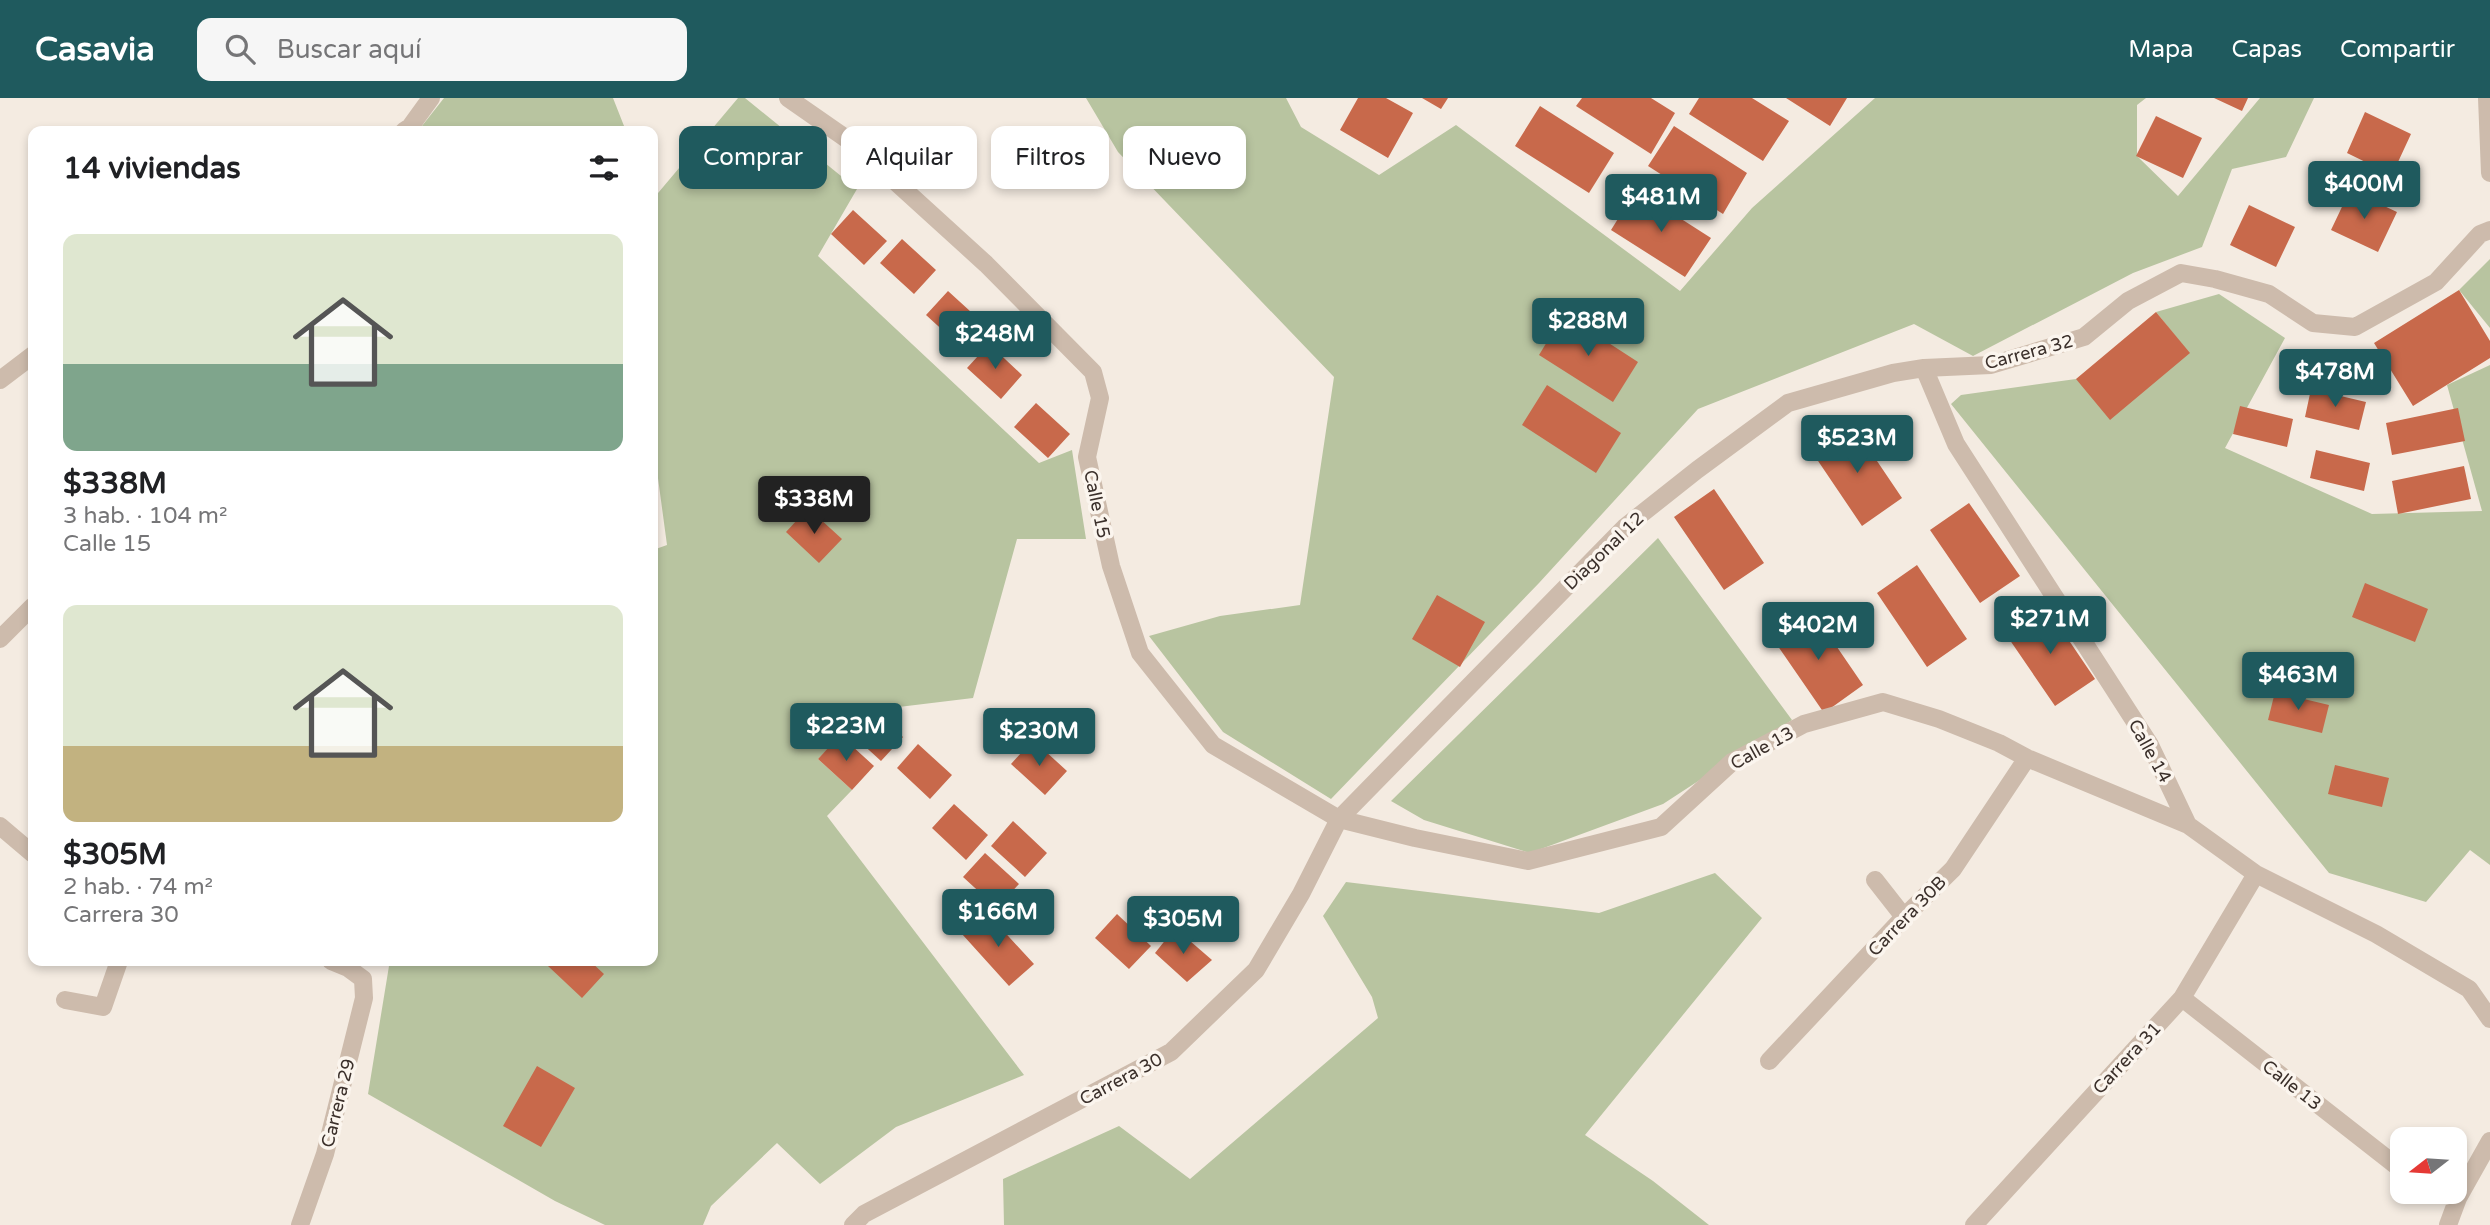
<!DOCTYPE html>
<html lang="es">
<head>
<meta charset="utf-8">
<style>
  body { margin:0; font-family:"Varela Round",sans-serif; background:#f6f6f6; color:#202124; height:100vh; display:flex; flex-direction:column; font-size:26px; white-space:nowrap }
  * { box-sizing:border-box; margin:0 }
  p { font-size:23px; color:#757577 }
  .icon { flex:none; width:38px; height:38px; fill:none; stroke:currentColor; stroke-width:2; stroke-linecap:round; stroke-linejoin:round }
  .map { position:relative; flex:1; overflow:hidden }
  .sheet { position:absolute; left:28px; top:28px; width:630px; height:840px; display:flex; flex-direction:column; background:#fff; border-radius:14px; box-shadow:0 4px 10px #0003 }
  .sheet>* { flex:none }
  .banner { position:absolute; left:679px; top:28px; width:665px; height:63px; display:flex; gap:14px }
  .needle { width:46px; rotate:253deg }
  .fabs { position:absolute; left:2390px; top:1029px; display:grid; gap:14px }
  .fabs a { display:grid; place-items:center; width:77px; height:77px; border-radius:14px; background:#fff; box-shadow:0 4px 10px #0003; font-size:35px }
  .price { position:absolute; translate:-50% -60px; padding:0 16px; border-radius:7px; background:#1f5a5e; color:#fff; font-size:23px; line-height:46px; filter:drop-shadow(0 2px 4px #0008) }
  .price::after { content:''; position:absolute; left:50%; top:42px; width:21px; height:16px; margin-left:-10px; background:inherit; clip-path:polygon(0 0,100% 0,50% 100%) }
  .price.selected { background:#222; color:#fff }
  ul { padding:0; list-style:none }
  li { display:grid; align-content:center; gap:14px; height:371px; padding:0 35px }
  li span { display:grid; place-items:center; height:217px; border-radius:14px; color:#555 }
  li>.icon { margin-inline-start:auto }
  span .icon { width:126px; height:126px; fill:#fffc; stroke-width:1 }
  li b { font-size:30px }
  h2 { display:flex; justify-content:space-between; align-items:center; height:84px; padding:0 35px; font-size:30px }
  .chip { padding:0 24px; border-radius:14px; background:#fff; box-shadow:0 4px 10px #0003; font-size:24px; line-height:63px }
  .chip.selected { background:#1f5a5e; color:#fff }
  header { display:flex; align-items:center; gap:42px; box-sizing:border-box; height:98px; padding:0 35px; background:#1f5a5e; color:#fff }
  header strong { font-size:33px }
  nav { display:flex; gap:38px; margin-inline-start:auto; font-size:24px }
  .search { width:490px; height:63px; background:#f6f6f6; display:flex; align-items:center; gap:18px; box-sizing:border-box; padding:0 24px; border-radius:14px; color:#757577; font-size:26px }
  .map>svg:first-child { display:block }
  .green { fill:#b8c4a0 }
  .building { fill:#c8694b }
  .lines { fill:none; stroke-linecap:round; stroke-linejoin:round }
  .street { stroke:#cdbbac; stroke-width:18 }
  .labels { text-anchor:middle; stroke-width:7; stroke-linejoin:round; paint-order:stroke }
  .street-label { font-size:18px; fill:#3b302b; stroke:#fbf5ee }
</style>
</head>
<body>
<header>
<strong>Casavia</strong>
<div class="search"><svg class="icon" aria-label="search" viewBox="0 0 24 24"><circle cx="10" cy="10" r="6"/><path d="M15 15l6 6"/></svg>Buscar aquí</div>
<nav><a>Mapa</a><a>Capas</a><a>Compartir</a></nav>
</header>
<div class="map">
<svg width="2490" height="1127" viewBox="0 0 2490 1127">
  <rect width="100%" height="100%" fill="#f4ebe1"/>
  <path class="green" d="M444,0H613L626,33H418Z
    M738,0H745L857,91L818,158L1039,365L1072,352L1086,441H1017L973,600L874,612L869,608L818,661L852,692L827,718L1024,977L896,1029L820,1086L777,1045L711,1108L703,1127H605L555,1103L368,996L389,868L376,863H653V452L667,447L653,343V101Z
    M1086,0H1286L1301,29L1379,77L1456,27L1680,193L1752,110L1875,0H2146L2137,7V58L2178,98L2260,0H2314L2286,59L2232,71L2202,149L2133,175L1973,258L1914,226L1698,311L1539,485L1331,701L1223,634L1149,538L1220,518L1300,507L1334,279L1118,54Z
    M2490,161V230L2459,192Z
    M2219,196L2285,240L2225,350L2372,416L2482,413L2447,287L2490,267V767L2470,752L2426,804L2329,775L1951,306L1961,297L2076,281L2189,255L2156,214Z
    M1658,440L1792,622L1663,706L1530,755L1424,722L1391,703Z
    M1715,775L1762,820L1585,1037L1653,1083L1709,1127H1004L1003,1081L1119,1028L1190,1081L1378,920L1372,899L1323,818L1346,784L1599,815Z"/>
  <path class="building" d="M1358,0H1386L1413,15L1388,60L1340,32Z
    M1422,0H1448L1441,11Z
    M1582,0H1651L1675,15L1651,56L1576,8Z
    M1699,0H1752L1789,23L1763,63L1689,16Z
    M1786,0H1847L1830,28Z
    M2214,0H2248L2242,13Z
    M1540,8L1614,55L1589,95L1515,48Z
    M2365,14L2411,36L2392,77L2347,55Z
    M2156,18L2202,40L2183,80L2136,58Z
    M1674,28L1747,75L1723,116L1648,68Z
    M1636,92L1711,140L1685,179L1611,132Z
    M2350,92L2397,114L2378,154L2331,132Z
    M2249,107L2295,129L2276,169L2230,147Z
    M853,112L887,143L864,167L831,136Z
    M902,141L936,172L914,196L880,165Z
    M2459,192L2490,243V260L2413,308L2374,245Z
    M948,193L982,224L960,248L926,217Z
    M2156,214L2190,255L2110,322L2076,281Z
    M1564,216L1638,264L1613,304L1539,257Z
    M989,246L1022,277L1001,301L967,270Z
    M1547,287L1621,335L1596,375L1522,327Z
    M2311,291L2366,304L2359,332L2305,319Z
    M1036,305L1070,336L1048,360L1014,329Z
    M2240,308L2293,321L2287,349L2233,336Z
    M2458,310L2465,343L2392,357L2386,325Z
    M1852,326L1902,400L1862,428L1812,354Z
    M2316,352L2370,365L2364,393L2310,380Z
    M2464,368L2471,401L2398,416L2392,383Z
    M1714,391L1764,465L1724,492L1674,419Z
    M1969,405L2020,478L1980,505L1930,432Z
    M808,410L842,441L819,465L786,434Z
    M1917,467L1967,541L1927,569L1877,495Z
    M2365,485L2428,511L2415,544L2352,519Z
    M1437,497L1485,524L1460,569L1412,541Z
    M2045,507L2095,581L2055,608L2005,535Z
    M1813,514L1863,587L1824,615L1773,541Z
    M2275,594L2329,607L2322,635L2268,622Z
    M869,608L903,639L881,663L847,632Z
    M840,637L874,668L852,692L818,661Z
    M1033,642L1067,673L1045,697L1011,666Z
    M918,646L952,677L930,701L897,670Z
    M2335,667L2389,680L2382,709L2328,696Z
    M954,706L988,737L966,762L932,730Z
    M1013,723L1047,755L1025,779L991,748Z
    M985,755L1019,786L997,810L963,779Z
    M986,814L1034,866L1009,888L962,836Z
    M1117,816L1151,848L1129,871L1095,840Z
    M1175,830L1212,862L1187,884L1155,855Z
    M554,863H590L604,876L582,900L548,868Z
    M537,968L575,990L541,1049L503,1028Z"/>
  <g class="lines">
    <path class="street" d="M788,0L854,46L986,166L1093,274L1100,300L1087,359L1111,468L1140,555L1213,647L1339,721L1415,740L1528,763L1661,729L1732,664L1804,626L1883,604L1939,621L1999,645L2027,660L2188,727
      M2487,0L2490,75
      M404,33L410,29L431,0
      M1924,270L1956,346L2150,647L2188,727L2256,776L2376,836L2469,891L2490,921
      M0,282L33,257
      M0,541L33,508
      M0,728L33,756
      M1875,782L1904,819
      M2182,900L2403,1073
      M65,902L103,909L119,863
      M1769,963L1904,819L1953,771L2027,660
      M2436,1094L2458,1100
      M300,1127L325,1056L364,900L363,881L348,870L331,863
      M853,1127L864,1116L1171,954L1256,872L1301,796L1339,721L1625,429L1697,372L1788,305L1893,275L1924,270L1991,267L2084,239L2128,203L2181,175L2215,181L2269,196L2313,225L2355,229L2436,184L2480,136L2490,132
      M1974,1127L2182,900L2256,776
      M2448,1127L2458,1100L2490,1043"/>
  </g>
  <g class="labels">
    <g class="street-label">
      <text transform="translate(2029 254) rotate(-15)" y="6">Carrera 32</text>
      <text transform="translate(1097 406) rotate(78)" y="6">Calle 15</text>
      <text transform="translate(1604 453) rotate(-44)" y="6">Diagonal 12</text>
      <text transform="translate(1762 650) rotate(-29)" y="6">Calle 13</text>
      <text transform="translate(2150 653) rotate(61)" y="6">Calle 14</text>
      <text transform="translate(1907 818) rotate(-46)" y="6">Carrera 30B</text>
      <text transform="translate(2127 960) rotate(-47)" y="6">Carrera 31</text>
      <text transform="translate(1121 981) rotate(-28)" y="6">Carrera 30</text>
      <text transform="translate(2292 987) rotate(38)" y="6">Calle 13</text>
      <text transform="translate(338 1005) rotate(-76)" y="6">Carrera 29</text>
    </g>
  </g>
</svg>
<div class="fabs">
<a><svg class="needle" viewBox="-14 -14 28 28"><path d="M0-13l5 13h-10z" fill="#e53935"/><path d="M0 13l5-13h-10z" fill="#757577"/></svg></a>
</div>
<b class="price" style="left:2364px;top:123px">$400M</b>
<b class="price" style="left:1661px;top:136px">$481M</b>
<b class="price" style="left:1588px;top:260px">$288M</b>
<b class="price" style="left:995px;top:273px">$248M</b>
<b class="price" style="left:2335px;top:311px">$478M</b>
<b class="price" style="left:1857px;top:377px">$523M</b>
<b class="price selected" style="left:814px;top:438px">$338M</b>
<b class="price" style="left:2050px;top:558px">$271M</b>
<b class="price" style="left:1818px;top:564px">$402M</b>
<b class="price" style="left:2298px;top:614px">$463M</b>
<b class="price" style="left:846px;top:665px">$223M</b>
<b class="price" style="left:1039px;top:670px">$230M</b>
<b class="price" style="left:998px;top:851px">$166M</b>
<b class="price" style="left:1183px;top:858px">$305M</b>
<div class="banner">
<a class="chip selected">Comprar</a>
<a class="chip">Alquilar</a>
<a class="chip">Filtros</a>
<a class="chip">Nuevo</a>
</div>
<section class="sheet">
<h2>14 viviendas<svg class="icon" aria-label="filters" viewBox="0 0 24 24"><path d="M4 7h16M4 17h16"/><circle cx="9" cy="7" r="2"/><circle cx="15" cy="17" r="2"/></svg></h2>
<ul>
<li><span style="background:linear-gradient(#dfe7d0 60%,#7fa58c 0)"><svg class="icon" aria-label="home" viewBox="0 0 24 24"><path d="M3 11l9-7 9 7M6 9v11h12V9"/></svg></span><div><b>$338M</b><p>3 hab. · 104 m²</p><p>Calle 15</p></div></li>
<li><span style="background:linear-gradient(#dfe7d0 65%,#c2b280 0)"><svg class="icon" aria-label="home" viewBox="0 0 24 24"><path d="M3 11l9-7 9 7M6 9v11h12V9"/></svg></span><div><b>$305M</b><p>2 hab. · 74 m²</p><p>Carrera 30</p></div></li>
</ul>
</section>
</div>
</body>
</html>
